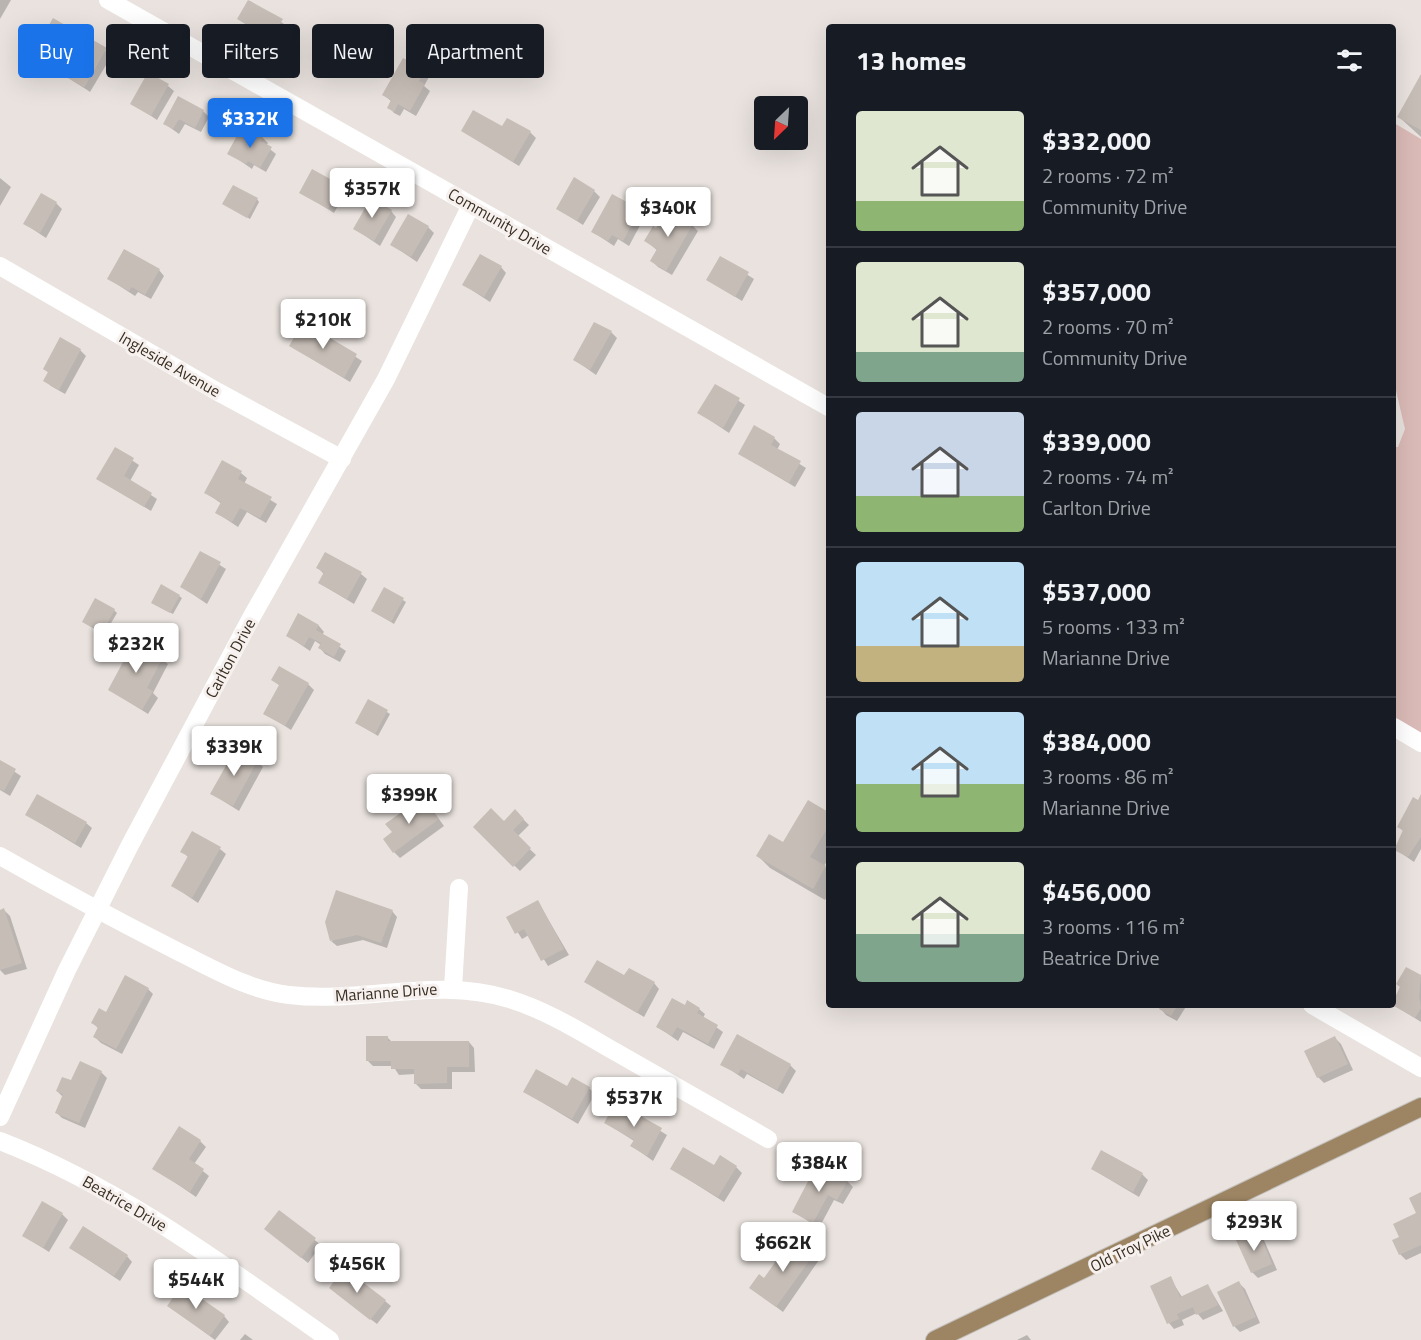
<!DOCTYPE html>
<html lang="en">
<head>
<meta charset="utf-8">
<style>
  body { margin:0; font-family:"Titillium Web",sans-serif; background:#242831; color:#f1f3f6; height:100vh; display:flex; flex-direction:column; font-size:22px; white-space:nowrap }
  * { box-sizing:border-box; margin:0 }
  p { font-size:20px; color:#9ea1a6 }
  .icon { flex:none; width:33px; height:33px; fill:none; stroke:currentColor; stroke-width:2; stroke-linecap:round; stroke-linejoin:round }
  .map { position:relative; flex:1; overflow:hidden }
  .details { position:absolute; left:826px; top:24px; width:570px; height:984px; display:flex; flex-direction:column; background:#171b24; border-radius:6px; box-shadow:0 6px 24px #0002 }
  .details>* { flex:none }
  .banner { position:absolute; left:18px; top:24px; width:570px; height:54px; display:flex; gap:12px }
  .needle { width:39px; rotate:205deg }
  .controls { position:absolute; left:754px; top:96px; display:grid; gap:12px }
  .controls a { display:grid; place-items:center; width:54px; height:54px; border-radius:6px; background:#171b24; box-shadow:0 6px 24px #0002; font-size:30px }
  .price { position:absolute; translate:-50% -51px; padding:0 14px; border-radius:6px; background:#fff; color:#222; font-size:20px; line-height:39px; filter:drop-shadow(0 2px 3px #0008) }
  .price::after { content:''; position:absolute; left:50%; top:36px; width:18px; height:14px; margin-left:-9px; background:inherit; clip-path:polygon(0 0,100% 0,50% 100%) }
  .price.selected { background:#1a73e8; color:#fff }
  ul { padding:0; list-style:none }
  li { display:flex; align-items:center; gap:18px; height:150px; padding:0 30px }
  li+li { border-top:2px solid #363941 }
  li span { display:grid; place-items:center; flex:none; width:168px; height:120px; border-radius:6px; color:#555 }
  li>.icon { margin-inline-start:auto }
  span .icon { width:72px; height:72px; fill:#fffc; stroke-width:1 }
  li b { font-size:26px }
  h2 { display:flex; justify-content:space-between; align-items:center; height:72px; padding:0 30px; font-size:26px }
  .tag { padding:0 21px; border-radius:6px; background:#171b24; box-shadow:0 6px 24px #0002; font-size:21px; line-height:54px }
  .tag.selected { background:#1a73e8; color:#fff }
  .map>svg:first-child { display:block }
  .green { fill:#dabab7 }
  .shadow { fill:#0003 }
  .building { fill:#c6bdb6 }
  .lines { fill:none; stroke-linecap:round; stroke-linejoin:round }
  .primary-casing { stroke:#c3c0bc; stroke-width:20 }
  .minor { stroke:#fff; stroke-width:18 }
  .primary { stroke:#9d8563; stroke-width:18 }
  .labels { text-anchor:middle; stroke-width:6; stroke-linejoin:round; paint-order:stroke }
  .street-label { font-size:16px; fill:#382d20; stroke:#f6f0ee }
</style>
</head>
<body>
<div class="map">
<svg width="1421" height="1340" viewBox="0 0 1421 1340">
  <rect width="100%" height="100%" fill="#e9e2de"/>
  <path class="green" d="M1394,123L1421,139V743L1394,727V447H1398L1405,429L1394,382Z"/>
  <path class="shadow" d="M0,0H11L0,19Z
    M250,1L287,26L283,34L287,38L282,47L239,18Z
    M73,31L79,37L57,75L32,57Z
    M87,38L112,55L90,92L65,75Z
    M424,72L429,77L424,86L430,91L416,116L404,109L400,116L394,113L389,107L392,102L384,95Z
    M1421,77V137L1399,117Z
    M168,86L174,91L157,120L132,103Z
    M203,111L209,117L201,132L185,124L179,134L165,124Z
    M503,128L530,132L536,138L519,166L463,131Z
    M262,137L268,143L266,146L276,154L266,172L254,165L252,169L229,153L250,138Z
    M0,178L11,187L0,206Z
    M340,186L346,192L334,213L301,192Z
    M594,191L600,197L583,225L558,209Z
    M612,196L645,216L629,246L618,239L614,246L593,232Z
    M257,199L259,202L250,219L224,204Z
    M56,203L62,209L46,238L25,224Z
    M391,211L396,217L380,246L355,229Z
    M692,225L698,231L672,275L658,267L652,261L658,251L646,241L657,230Z
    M428,227L434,233L417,262L392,245Z
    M721,258L754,279L742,301L708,280Z
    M501,267L506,273L490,302L464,285Z
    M159,270L164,276L151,299L138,292L135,296L109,279Z
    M304,324L362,361L350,382L291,346Z
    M611,332L617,338L596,375L575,360Z
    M80,350L86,356L65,394L51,386L45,381L49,373L44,369Z
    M716,386L745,405L729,433L699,413Z
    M774,438L780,444L777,450L806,468L795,487L740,454Z
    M115,449L139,465L130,481L157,499L151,511L98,479Z
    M223,462L241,473L247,478L244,484L277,504L266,523L247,512L238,527L217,513L222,504L206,493Z
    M201,553L226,569L207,604L182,587Z
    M318,568L361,574L367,579L354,604L319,583L324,574Z
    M385,589L406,602L394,624L373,611Z
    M179,596L182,598L173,614L156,605Z
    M114,610L117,613L104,635L84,622Z
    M299,615L319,626L324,632L322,635L346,651L340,662L325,654L320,648L321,645L315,641L310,651L288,636Z
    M149,644L154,650L153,653L168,664L153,693L158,698L148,714L110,690Z
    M273,680L308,684L314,690L291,730L265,713L280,686Z
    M369,701L390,714L378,736L357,723Z
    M257,761L263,767L239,811L212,794Z
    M0,762L21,776L10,796L0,790Z
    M1421,798V849L1414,862L1395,849L1404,832L1398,826Z
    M431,808L444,826L400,858L394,852L413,811Z
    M515,811L529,825L517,837L536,855L520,871L475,827L504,823Z
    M830,814V856L824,866L830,871V892L825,900L770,868L758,856L784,844Z
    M27,815L86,823L92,828L81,848Z
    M220,849L226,854L198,903L173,886L189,858L182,851Z
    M538,902L569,955L548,966L529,935L522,939L508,917Z
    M4,910L10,916L27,969L5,975L0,970V911Z
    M392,911L397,917L387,948L363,940L337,946L331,941Z
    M1406,969L1421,977V1022L1394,1005Z
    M586,982L654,983L659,989L644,1017Z
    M148,989L153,994L122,1054L101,1043L95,1037L99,1029L93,1023Z
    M1161,1005H1187L1177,1021L1166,1015L1161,1009Z
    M686,1007L699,1009L705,1014L703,1018L723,1032L714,1049L683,1032L678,1041L658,1027Z
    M388,1038L393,1043L469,1042L474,1048L475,1072H452V1089H421L415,1083V1074L399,1075L393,1066H373L368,1061Z
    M1335,1038L1341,1044L1353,1070L1324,1083L1318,1077L1306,1052Z
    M722,1064L790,1065L796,1071L783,1094L747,1074L744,1079Z
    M101,1072L107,1078L85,1128L62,1118L56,1112L63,1097L57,1091L72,1082Z
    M589,1088L595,1094L578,1124L525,1092Z
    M616,1104L667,1135L653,1161L632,1146L634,1141L606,1123Z
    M200,1141L206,1147L194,1164L209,1176L196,1197L154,1168Z
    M736,1167L742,1173L724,1202L672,1169Z
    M1092,1169L1142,1174L1148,1180L1139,1197Z
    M847,1181L853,1187L843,1204L834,1200L819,1228L794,1212Z
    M1421,1194V1253L1406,1260L1400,1254L1401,1237L1418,1214Z
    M279,1212L321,1245L308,1263L266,1229Z
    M62,1214L68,1220L49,1252L24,1236Z
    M1258,1232L1263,1238L1277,1270L1258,1278L1252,1272Z
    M71,1248L127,1256L132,1262L120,1281Z
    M794,1250L816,1252L821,1257L783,1312L751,1288L764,1280Z
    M1170,1278L1182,1297L1208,1286L1223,1311L1203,1320L1197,1313L1182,1320L1184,1325L1174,1329L1169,1323L1152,1286Z
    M1239,1283L1245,1289L1260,1323L1240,1332L1235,1327L1219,1292Z
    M336,1293L385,1301L391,1306L377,1324Z
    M169,1306L224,1316L229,1322L215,1340Z
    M245,1334L253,1340H240Z
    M1027,1335L1031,1340H1017Z"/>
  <path class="building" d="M248,0L283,19L277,28L282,31L275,42L237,19Z
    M53,18L74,30L51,70L30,57Z
    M86,36L107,48L84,88L63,75Z
    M403,58L425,70L419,81L425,84L410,111L398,104L394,112L387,108L391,100L382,95Z
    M148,72L169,84L151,116L130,104Z
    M1421,74V130L1397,117Z
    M178,96L204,110L195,128L179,119L173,129L163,124Z
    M473,110L502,126L507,118L531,131L513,162L461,131Z
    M240,130L249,136L252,130L263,136L261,141L272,147L260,168L248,161L246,164L227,154Z
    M312,169L341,185L328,209L299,193Z
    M574,177L595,190L577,221L556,209Z
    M233,185L258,198L247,218L222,204Z
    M41,193L57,202L40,233L23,224Z
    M612,194L640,209L623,241L612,235L608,241L591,232Z
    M371,198L392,210L374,241L353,229Z
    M668,209L693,224L666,271L650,261L657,249L644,241L653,226L656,228Z
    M408,214L429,226L411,257L390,245Z
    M124,249L160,269L145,295L132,287L129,291L107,279Z
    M480,254L502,266L484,297L462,285Z
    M720,256L749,272L735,297L706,280Z
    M303,322L357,354L344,378L289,346Z
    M594,322L612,331L590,370L573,360Z
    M60,337L81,349L59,390L43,381L48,372L43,369Z
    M715,384L740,398L723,428L697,413Z
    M754,425L775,437L771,445L801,461L789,483L738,454Z
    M115,447L134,458L124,476L152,493L144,507L96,479Z
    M222,460L242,471L238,479L272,497L260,518L240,508L232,522L215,513L221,502L204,493Z
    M200,551L221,562L201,599L180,587Z
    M325,552L362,572L347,599L318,583L324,572L316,568Z
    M161,584L180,595L170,613L151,603Z
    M384,587L404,598L391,622L371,611Z
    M95,598L115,609L102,633L82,622Z
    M298,613L319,625L316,630L341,644L334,657L318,648L321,643L309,637L304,646L286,636Z
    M137,636L150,643L147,648L163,657L147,688L153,691L142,710L108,690Z
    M279,666L309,683L285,726L263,714L279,685L271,680Z
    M368,699L388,710L375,734L355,723Z
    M236,748L258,760L233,806L210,794Z
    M0,760L16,769L4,791L0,789Z
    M37,794L87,822L75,843L25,815Z
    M1421,794V837L1408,857L1394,850L1403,830L1397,827L1413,797L1418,800Z
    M425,800L439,819L393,853L383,839L392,832L385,824L410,806L413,810Z
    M808,800L830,813V824L810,857L826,866L813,889L756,856L769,834L783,842Z
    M491,808L504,821L515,809L524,819L513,830L531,848L513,867L473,827Z
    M192,831L221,847L192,898L171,886L188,856L180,852Z
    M336,890L393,910L381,943L357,935L330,941L325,922Z
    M538,900L564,949L541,961L524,929L515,934L506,917Z
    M4,908L22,963L0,970V910Z
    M597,960L624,975L629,968L655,982L637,1013L584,982Z
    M1406,967L1421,975L1419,996L1421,1008L1415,1018L1394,1006V999L1400,987L1396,984Z
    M125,975L149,988L116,1049L93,1037L98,1027L91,1023L99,1008L106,1012Z
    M672,998L685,1005L687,1000L700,1008L697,1013L718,1025L708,1044L677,1027L672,1036L656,1027Z
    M1161,1005H1178L1171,1016L1159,1009Z
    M737,1034L791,1064L777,1090L741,1069L738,1074L720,1065Z
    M366,1036H388V1041H469V1067H447V1083L414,1084V1069H391V1061H366Z
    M1335,1036L1348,1064L1317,1078L1304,1051Z
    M80,1061L102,1071L79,1123L55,1113L63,1094L56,1091L62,1077L71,1080Z
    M536,1069L567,1086L572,1077L590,1087L572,1119L523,1092Z
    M616,1102L662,1128L647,1156L630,1146L634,1140L604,1123Z
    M179,1126L201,1140L189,1159L204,1169L190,1192L152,1169Z
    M683,1147L714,1165L720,1155L737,1166L718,1197L670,1169Z
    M1101,1150L1143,1173L1133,1192L1091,1169Z
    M817,1164L848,1180L837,1200L828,1195L813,1223L792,1212Z
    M1421,1192V1245L1399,1255L1392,1240L1399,1237L1393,1224L1416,1213L1409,1198Z
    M42,1201L63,1213L43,1248L22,1236Z
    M279,1210L316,1238L301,1258L264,1229Z
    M83,1226L128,1255L114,1276L69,1248Z
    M1258,1230L1272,1264L1251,1273L1236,1240Z
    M800,1239L817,1250L776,1307L749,1288L759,1274L764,1278L788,1244L793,1248Z
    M344,1268L386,1300L370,1320L329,1288Z
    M1171,1276L1180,1297L1208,1284L1218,1305L1196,1315L1193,1307L1177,1314L1179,1319L1167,1324L1150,1286Z
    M1239,1281L1256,1317L1233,1327L1217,1292Z
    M182,1285L225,1315L210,1336L167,1306Z"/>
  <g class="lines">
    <g class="primary-casing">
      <path id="primary" d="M935,1340L1421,1107"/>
    </g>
    <path class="minor" d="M108,0L830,408
      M0,266L218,392L342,459
      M1394,727L1421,743
      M0,856C58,889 116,920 175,950C212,968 248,990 289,995C363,1004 436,976 509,999C546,1010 581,1032 614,1051C665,1080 717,1110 768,1139
      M453,988L459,888
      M1312,1005L1421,1068
      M0,1117L67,970L130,845L251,618L386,379L471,205
      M0,1141C121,1188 225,1266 330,1340"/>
    <use href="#primary" class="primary"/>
  </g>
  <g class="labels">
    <g class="street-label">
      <text transform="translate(500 221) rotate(30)" y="6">Community Drive</text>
      <text transform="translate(170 364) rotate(30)" y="6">Ingleside Avenue</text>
      <text transform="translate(230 658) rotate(-62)" y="6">Carlton Drive</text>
      <text transform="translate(386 992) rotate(-4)" y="6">Marianne Drive</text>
      <text transform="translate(125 1203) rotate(30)" y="6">Beatrice Drive</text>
      <text transform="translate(1130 1248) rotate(-26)" y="6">Old Troy Pike</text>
    </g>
  </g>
</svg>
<div class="controls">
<a><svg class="needle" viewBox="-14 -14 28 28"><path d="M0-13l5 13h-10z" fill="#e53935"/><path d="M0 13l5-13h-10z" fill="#9ea1a6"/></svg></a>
</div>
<b class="price selected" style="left:250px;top:149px">$332K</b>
<b class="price" style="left:372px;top:219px">$357K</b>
<b class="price" style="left:668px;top:238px">$340K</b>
<b class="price" style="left:323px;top:350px">$210K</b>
<b class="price" style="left:136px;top:674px">$232K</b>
<b class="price" style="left:234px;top:777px">$339K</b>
<b class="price" style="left:409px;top:825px">$399K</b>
<b class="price" style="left:634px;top:1128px">$537K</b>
<b class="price" style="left:819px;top:1193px">$384K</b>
<b class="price" style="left:1254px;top:1252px">$293K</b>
<b class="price" style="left:783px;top:1273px">$662K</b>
<b class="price" style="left:357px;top:1294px">$456K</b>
<b class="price" style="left:196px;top:1310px">$544K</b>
<div class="banner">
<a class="tag selected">Buy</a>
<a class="tag">Rent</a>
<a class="tag">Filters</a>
<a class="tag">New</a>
<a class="tag">Apartment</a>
</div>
<section class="details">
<h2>13 homes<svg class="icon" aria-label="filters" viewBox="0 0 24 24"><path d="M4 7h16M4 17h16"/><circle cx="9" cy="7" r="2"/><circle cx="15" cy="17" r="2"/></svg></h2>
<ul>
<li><span style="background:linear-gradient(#dfe7d0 75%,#8fb573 0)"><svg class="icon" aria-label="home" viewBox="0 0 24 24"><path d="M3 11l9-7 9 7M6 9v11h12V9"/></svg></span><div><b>$332,000</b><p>2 rooms · 72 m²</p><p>Community Drive</p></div></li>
<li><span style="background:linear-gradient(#dfe7d0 75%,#7fa58c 0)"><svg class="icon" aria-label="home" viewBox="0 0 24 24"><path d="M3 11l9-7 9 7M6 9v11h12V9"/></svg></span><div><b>$357,000</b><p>2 rooms · 70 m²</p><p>Community Drive</p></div></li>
<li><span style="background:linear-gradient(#c9d6e8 70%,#8fb573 0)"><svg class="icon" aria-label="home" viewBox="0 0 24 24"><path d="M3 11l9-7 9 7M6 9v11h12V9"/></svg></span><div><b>$339,000</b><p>2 rooms · 74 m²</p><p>Carlton Drive</p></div></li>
<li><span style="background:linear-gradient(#bfe0f5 70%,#c2b280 0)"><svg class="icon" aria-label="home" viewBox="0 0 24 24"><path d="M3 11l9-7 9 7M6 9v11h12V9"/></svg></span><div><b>$537,000</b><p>5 rooms · 133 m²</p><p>Marianne Drive</p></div></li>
<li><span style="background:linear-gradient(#bfe0f5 60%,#8fb573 0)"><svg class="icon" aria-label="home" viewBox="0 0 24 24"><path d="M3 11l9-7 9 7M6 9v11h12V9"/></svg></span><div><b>$384,000</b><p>3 rooms · 86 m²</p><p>Marianne Drive</p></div></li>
<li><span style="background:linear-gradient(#dfe7d0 60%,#7fa58c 0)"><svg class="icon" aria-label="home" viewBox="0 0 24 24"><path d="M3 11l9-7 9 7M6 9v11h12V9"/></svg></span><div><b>$456,000</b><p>3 rooms · 116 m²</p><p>Beatrice Drive</p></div></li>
</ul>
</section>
</div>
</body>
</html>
